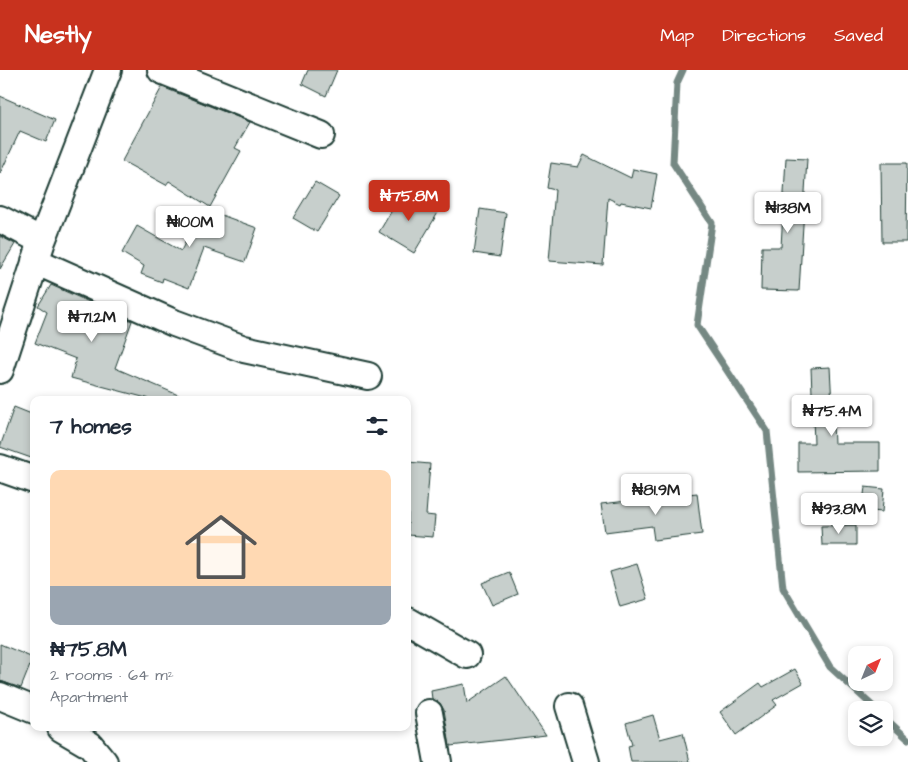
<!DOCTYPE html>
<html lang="en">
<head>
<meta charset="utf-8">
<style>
  body { margin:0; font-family:"Architects Daughter",sans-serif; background:#f6f6f7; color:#1f2937; height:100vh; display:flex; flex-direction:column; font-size:19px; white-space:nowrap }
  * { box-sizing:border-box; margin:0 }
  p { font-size:16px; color:#747a83 }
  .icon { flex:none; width:28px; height:28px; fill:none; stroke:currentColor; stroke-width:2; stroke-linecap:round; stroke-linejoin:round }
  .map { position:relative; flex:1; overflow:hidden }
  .panel { position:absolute; left:30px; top:326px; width:381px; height:335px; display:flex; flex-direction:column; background:#fff; border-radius:10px; box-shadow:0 2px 8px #0003 }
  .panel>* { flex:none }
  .needle { width:32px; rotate:43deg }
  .buttons { position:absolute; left:848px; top:576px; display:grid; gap:10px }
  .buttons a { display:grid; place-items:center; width:45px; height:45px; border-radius:10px; background:#fff; box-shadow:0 2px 8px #0003; font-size:25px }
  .price { position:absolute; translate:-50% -42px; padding:0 11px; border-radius:5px; background:#fff; color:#222; font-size:16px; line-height:32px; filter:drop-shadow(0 1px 2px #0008) }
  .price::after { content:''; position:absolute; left:50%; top:30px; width:15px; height:11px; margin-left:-8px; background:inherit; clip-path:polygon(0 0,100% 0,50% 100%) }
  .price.active { background:#c8321e; color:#fff }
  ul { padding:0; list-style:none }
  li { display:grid; align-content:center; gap:10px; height:265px; padding:0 20px }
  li+li { border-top:1px solid #e0e1e3 }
  li span { display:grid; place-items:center; height:155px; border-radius:10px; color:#555 }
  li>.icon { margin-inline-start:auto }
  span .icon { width:90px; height:90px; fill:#fffc; stroke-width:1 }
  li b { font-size:21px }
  h2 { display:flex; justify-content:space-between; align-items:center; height:60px; padding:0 20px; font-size:21px }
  header { display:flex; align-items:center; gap:30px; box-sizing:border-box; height:70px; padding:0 25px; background:#c8321e; color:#fff }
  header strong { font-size:24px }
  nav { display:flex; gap:28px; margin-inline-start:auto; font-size:18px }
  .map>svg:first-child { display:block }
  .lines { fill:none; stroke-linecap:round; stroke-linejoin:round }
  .stream { stroke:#758883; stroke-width:7 }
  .building { fill:#c7cfcc; stroke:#1f3d34 }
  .street-casing { stroke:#1f3d34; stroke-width:30 }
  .street { stroke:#fff; stroke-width:26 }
</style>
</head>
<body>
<header>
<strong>Nestly</strong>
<nav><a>Map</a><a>Directions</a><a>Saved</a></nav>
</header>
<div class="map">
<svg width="908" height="692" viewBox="0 0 908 692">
  <rect width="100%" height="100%" fill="#fff"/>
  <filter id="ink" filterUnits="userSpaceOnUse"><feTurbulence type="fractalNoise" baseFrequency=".02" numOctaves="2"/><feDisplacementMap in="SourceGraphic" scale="10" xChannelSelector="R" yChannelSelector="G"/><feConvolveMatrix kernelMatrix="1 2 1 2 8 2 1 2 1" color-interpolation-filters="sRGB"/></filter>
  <g filter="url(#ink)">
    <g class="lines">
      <path class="stream" d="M683,0L677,13L673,93L712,153L697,255L767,361L783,518L830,597L877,640
        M884,647L908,669"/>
    </g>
    <path class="building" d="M308,0H337L326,26L302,14Z
      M162,17L250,52L235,78L241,81L210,137L169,111L166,115L122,91Z
      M0,26L55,50L46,72L20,61L0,104Z
      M584,85L631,108L633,99L657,104L651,138L621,132L620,134L608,128L603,195L549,191L555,120L547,118L551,93L578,97Z
      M786,88L807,89L799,221L761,220L762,177H781Z
      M881,93H907L906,172H882Z
      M315,112L339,126L317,162L293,148Z
      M404,120L439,141L414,183L379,162Z
      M202,138L257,158L245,192L204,178L189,218L163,208L162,212L141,204L144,196L122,183L137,156L181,181Z
      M480,139L506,143L500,187L474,183Z
      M0,166L15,174L0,199Z
      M51,215L132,251L115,298L183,327L182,330H154L71,308L76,289L35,273L47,242L38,236Z
      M830,297L834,373H880V401L798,402V373H814L811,298Z
      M14,337L34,345V389L0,377Z
      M408,392L430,394L426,445L435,446L433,467L408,465Z
      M865,417L884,419L882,442L862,440Z
      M697,423L702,464L654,470L652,456L605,462L601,434Z
      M856,455V475H822L821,456Z
      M637,494L648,529L620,537L610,502Z
      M509,502L518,524L492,535L482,513Z
      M0,574L33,588L21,618L0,611Z
      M795,599L803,613L773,630L777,635L736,665L720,642L760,613L763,617Z
      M506,606L546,665L450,676L444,640L440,633L432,629L431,621L464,614L467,633Z
      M653,645L660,669L683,663L690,692H631L628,676L632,675L626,653Z"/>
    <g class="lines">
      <g class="street-casing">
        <path id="street" d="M161,0L321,65
          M0,149L42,171
          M35,191L174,253L244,279L368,306
          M0,300L42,171L108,0
          M0,398L34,410
          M408,551L467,585
          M0,626L34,640
          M569,636L586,692
          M429,643L438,692
          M61,658L90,675L104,692"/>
      </g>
      <use href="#street" class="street"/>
    </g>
  </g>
</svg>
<div class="buttons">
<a><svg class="needle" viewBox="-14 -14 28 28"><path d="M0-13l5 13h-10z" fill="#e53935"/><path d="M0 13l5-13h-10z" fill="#747a83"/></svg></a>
<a><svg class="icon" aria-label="layers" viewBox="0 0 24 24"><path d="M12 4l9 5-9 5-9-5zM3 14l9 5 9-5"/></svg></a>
</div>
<b class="price active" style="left:409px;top:152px">₦75.8M</b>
<b class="price" style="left:788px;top:164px">₦138M</b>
<b class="price" style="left:190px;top:178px">₦100M</b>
<b class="price" style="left:92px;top:273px">₦71.2M</b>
<b class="price" style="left:832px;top:367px">₦75.4M</b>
<b class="price" style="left:656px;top:446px">₦81.9M</b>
<b class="price" style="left:839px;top:465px">₦93.8M</b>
<section class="panel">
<h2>7 homes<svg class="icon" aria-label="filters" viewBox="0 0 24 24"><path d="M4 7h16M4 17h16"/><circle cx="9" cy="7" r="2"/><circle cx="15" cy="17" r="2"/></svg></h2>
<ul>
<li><span style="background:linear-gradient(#ffd9b3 75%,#9aa5b1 0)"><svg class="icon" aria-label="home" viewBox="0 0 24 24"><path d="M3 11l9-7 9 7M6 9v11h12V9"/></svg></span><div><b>₦75.8M</b><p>2 rooms · 64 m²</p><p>Apartment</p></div></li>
</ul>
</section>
</div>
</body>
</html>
